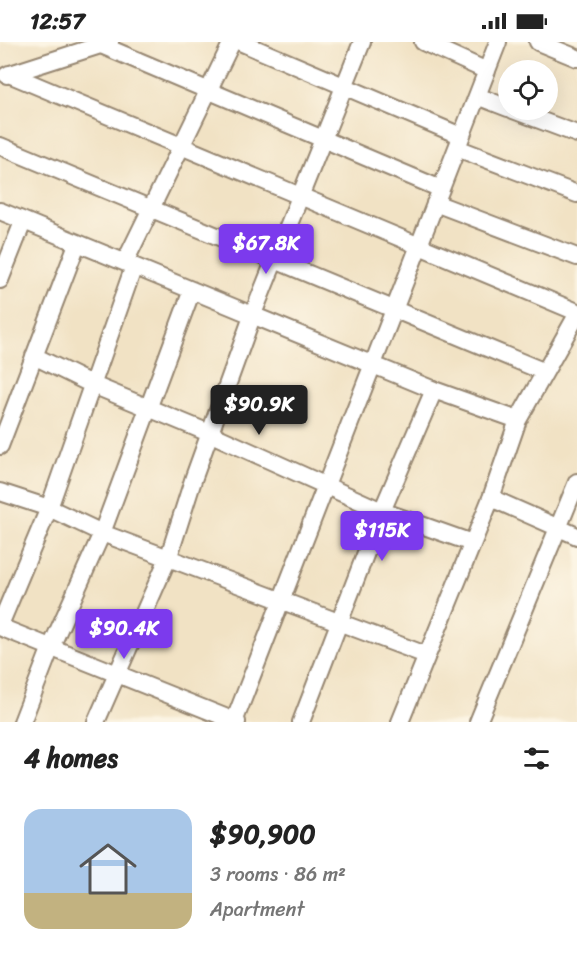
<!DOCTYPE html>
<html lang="en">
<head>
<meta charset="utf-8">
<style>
  body { margin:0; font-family:Sriracha,sans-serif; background:#f2f2f2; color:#222; height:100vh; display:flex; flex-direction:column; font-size:22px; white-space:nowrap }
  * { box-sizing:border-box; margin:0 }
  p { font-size:20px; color:#767676 }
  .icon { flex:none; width:33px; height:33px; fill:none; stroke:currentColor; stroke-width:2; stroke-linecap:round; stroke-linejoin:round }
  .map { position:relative; height:680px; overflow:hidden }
  .sheet { display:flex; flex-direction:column; background:#fff; flex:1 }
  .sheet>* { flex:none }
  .buttons { position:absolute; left:498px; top:18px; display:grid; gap:12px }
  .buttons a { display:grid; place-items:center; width:60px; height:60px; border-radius:50%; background:#fff; box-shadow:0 6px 24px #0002; font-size:30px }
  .price { position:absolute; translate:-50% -51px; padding:0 14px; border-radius:6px; background:#7c3aed; color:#fff; font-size:20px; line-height:39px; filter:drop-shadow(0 2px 3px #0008) }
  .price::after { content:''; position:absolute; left:50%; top:36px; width:18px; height:14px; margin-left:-9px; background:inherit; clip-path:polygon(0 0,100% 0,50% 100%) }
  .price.selected { background:#222; color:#fff }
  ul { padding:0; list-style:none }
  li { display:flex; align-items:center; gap:18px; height:150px; padding:0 24px }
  li span { display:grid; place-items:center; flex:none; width:168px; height:120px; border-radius:18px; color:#555 }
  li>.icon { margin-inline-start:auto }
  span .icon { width:72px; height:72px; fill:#fffc; stroke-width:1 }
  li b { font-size:26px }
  h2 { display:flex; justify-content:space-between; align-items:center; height:72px; padding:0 24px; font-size:26px }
  .status { display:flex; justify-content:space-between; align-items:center; height:42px; padding:0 30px; background:#fff; direction:ltr }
  .status svg { height:16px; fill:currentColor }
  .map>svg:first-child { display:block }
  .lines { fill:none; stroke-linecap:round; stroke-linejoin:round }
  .minor-casing { stroke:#968671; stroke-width:20 }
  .minor { stroke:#fff; stroke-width:16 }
</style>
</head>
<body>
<div class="status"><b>12:57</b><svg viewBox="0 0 49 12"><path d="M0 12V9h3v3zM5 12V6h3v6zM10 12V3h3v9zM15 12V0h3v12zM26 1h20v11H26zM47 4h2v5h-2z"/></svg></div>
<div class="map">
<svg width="577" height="680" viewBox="0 0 577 680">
  <rect width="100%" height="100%" fill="#fcf5e5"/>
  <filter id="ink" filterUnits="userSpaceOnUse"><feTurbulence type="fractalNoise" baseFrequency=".0167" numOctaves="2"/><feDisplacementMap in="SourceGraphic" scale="12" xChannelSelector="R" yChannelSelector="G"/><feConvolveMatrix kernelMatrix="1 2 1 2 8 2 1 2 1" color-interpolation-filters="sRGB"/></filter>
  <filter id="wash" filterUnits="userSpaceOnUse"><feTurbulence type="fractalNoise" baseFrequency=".008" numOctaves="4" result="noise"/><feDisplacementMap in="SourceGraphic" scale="24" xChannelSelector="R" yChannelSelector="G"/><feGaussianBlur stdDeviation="1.35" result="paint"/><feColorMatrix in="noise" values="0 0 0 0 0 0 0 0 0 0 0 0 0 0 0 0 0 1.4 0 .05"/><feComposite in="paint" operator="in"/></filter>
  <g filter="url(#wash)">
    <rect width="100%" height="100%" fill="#f1e2c4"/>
  </g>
  <g filter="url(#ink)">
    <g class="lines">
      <g class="minor-casing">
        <path id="minor" d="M240,0L461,94
          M423,0L487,29
          M538,0L577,16
          M101,3L441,147
          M9,32L577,270
          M7,33L110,0
          M477,54L508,66
          M513,68L577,92
          M0,104L545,330
          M457,106L577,152
          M435,161L577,215
          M0,169L434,348L518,378
          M125,220L232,0
          M0,238L23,180
          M34,314L93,343L209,391L382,469L472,501
          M0,404L77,202
          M0,450L49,466L102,491L426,613
          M491,456L577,494
          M0,583L49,466L134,224
          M0,585L237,680
          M22,680L51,605L102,491L192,248
          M96,680L169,514L194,435L253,272L362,0
          M234,680L498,0
          M301,680L382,469L434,348
          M400,680L491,456L518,378L577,273
          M478,680L577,440"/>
      </g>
      <use href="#minor" class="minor"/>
    </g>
  </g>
</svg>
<div class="buttons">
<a><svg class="icon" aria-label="locate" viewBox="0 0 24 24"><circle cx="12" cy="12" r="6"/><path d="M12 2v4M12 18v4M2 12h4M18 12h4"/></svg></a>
</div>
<b class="price" style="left:266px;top:233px">$67.8K</b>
<b class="price selected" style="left:259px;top:394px">$90.9K</b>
<b class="price" style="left:382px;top:520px">$115K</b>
<b class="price" style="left:124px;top:618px">$90.4K</b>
</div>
<section class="sheet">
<h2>4 homes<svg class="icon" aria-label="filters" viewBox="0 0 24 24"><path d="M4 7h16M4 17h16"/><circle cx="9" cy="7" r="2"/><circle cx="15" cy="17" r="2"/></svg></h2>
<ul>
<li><span style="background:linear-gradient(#a9c7e8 70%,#c2b280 0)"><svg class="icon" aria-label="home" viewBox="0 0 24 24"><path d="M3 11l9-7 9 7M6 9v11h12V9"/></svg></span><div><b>$90,900</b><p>3 rooms · 86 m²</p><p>Apartment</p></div></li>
</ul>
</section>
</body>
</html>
